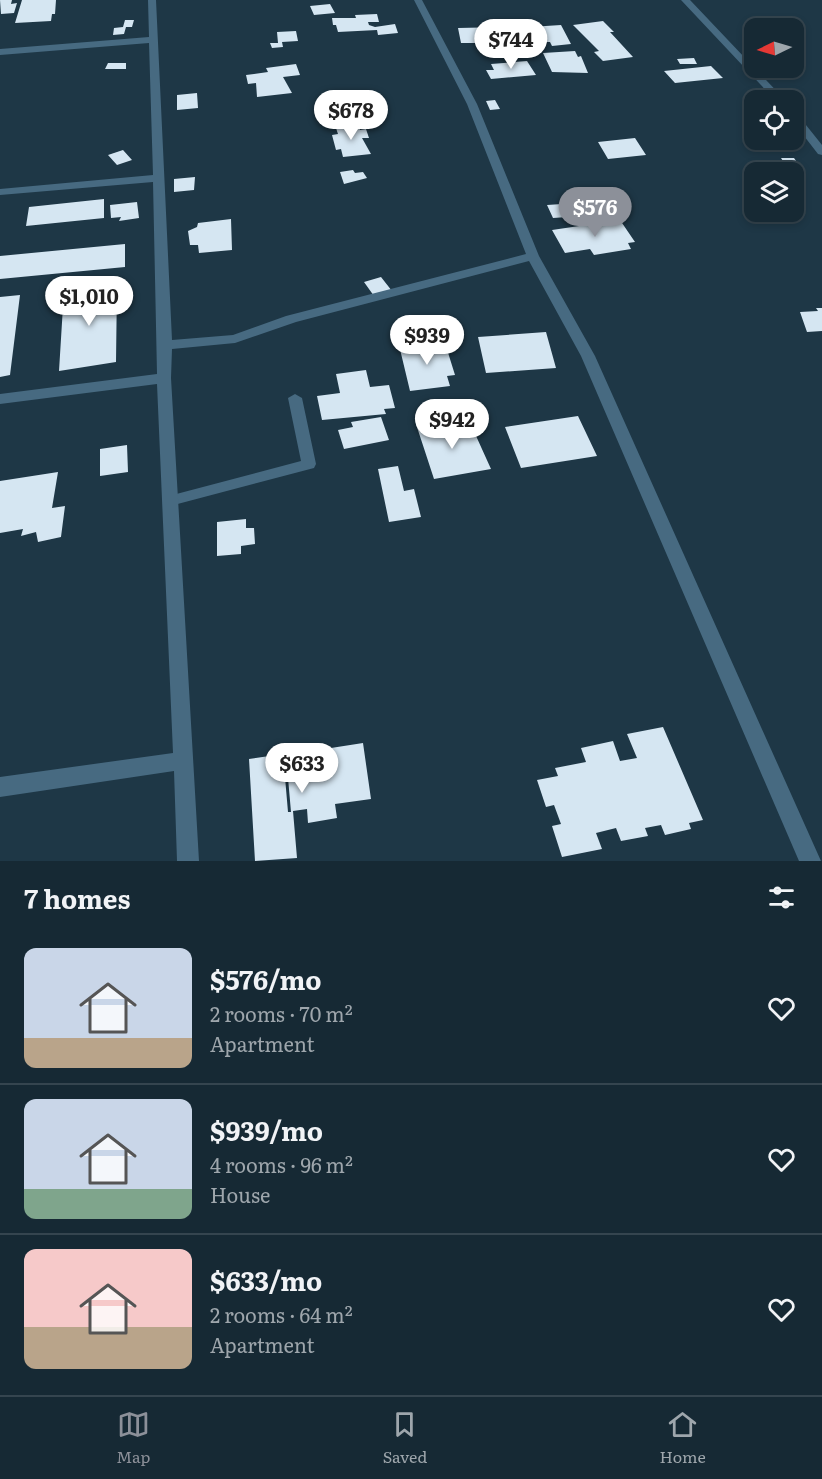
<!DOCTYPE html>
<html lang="en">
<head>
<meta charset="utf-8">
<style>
  body { margin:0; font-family:Literata,serif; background:#233540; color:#f1f3f6; height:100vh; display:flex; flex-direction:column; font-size:22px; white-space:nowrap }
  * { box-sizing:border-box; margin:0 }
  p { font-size:20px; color:#9ea6ac }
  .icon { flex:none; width:33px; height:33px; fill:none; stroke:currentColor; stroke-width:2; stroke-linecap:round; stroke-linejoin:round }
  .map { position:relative; height:861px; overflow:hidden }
  .details { display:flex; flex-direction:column; background:#162934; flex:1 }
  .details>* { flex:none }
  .needle { width:39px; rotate:265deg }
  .controls { position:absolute; left:744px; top:18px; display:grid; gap:12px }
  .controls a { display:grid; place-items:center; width:60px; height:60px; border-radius:12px; background:#162934; box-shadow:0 3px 9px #0003,0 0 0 2px #35454f; font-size:30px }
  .price { position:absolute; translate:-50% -51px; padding:0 14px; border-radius:21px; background:#fff; color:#222; font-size:20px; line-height:39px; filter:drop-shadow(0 2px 3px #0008) }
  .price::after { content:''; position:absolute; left:50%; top:36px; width:18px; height:14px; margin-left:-9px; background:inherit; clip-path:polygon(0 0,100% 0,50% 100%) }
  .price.selected { background:#8c9099; color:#fff }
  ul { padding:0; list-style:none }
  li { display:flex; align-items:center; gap:18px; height:150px; padding:0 24px }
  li+li { border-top:2px solid #35454f }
  li span { display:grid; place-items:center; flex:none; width:168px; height:120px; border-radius:12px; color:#555 }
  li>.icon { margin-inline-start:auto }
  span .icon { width:72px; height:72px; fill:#fffc; stroke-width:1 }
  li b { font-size:26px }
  h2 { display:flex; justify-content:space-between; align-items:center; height:72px; padding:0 24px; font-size:26px }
  .menu { display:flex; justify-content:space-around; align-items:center; height:84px; border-top:2px solid #35454f; background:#162934; font-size:16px; color:#9ea6ac }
  .menu a { display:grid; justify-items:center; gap:3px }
  .menu .selected { color:#8c9099 }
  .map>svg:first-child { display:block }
  .building { fill:#d5e6f2 }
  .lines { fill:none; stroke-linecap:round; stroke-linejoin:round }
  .service { fill:#476a81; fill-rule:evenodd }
  .minor { fill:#476a81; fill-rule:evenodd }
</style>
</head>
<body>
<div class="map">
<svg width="822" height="861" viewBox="0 0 822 861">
  <rect width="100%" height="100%" fill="#1e3746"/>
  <path class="building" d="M0,0H12L11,4L17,3L14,13L1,14Z
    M22,0H56L55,14H52L51,21L15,23Z
    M330,4L335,13L314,15L310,6Z
    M377,14L379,22H368L369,25L375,27L395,24L398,33L378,35L377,30L338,32L336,25H333L332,18H356L355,15Z
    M125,20H134L132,27H126L124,34L113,35L114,28L123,27Z
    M603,21L614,32H610L633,57L603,61L594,52L599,51L573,25Z
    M561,25L571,44L552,46L550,42H538L530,27Z
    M504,27L507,35L499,36L501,43H461L458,28Z
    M296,31L298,41L282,42L283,47L272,48L270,43H278L277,32Z
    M575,51L578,57L581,56L588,73L552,72L543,53Z
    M694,58L697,64H680L677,59Z
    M527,61L536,75L491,79L486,70H494L491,64Z
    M108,63H126V69H105Z
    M296,64L300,75L283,77L292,93L257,97L256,83L248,84L246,75L268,72L266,68Z
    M711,66L723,78L675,83L664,71Z
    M197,93L198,108L177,110V95Z
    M495,100L500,109L490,110L486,101Z
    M358,125L360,130L366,129L369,138H362L371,154L343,157L341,149L336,150L332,135L338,134L336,128Z
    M635,138L646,155L608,159L598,142Z
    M123,150L132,160L117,165L108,155Z
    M781,158H794L803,171L790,172Z
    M353,170L355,173L363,172L367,178L344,184L340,172Z
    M195,177L194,190L174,192V179Z
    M104,199V218L26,226L29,207Z
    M137,202L139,218L119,221L121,217L111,218L110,205Z
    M577,203L582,216L553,218L547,205Z
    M231,219L232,250L199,253L198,245H190L188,231L197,227L198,223Z
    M620,220L635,242L628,243L631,249L594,255L590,249L565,253L552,230Z
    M125,244V267L0,279V256Z
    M381,277L392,291L374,296L364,282Z
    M117,284L116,362L59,371L64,290Z
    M20,295L10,375L0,377V297Z
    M816,308H822V331L807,332L800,312L818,311Z
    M546,332L556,368L486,373L478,337Z
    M425,342V345L445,343L455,375L447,376L450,386L410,391L399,345Z
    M366,370L370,387L389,385L395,408L384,409L386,414L322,420L317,396L340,393L336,374Z
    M578,416L597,456L521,468L505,427Z
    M381,417L389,440L344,449L338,430L353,427L351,422Z
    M449,419L453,431L472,427L491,469L434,479L416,424Z
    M127,445L128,472L100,476V449Z
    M398,466L404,491L414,489L421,517L389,522L378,469Z
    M58,472L52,508L65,506L61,537L38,542L36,532L21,536L23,529L0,533V481Z
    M246,519V528H254L255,544L241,546V554L217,556V522Z
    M663,727L703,820L689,823L691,829L665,835L661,825L645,828L648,836L621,841L616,828L596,833L602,849L562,857L552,826L561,824L554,805L546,807L537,780L558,776L555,768L586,762L581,748L613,741L620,761L637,758L627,734Z
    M363,743L371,799L335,804L337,818L308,823L307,809L293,811L297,858L255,861L249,759L283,754L288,812H291L286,755Z"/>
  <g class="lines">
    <path class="service" d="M295,394L302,398L316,464L314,468L170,506L165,505L163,501L165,497L301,461L288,398Z"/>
    <path class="minor" d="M148,0H156L172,340L233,335L286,316L526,254L467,104L414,0H422L477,104L539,256L595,356L821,861H799L581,356L529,261L296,322L235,343L172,349L171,378L199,861H177L174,771L0,797V777L173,753L157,384L0,404V394L157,374L153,182L0,195V189L153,175L149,43L0,55V49L149,37Z
      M681,0H690L785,100H775Z
      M794,114L798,115L822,145V155L818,154L794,123Z"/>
  </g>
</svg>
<div class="controls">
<a><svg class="needle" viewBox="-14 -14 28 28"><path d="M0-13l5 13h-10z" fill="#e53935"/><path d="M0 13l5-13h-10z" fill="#9ea6ac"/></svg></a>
<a><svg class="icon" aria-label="locate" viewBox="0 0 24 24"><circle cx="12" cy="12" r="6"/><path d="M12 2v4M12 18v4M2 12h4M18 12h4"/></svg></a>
<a><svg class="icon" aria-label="layers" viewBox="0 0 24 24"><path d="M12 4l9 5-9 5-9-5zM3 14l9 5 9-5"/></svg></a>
</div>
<b class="price" style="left:511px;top:70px">$744</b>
<b class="price" style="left:351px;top:141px">$678</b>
<b class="price selected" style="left:595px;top:238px">$576</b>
<b class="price" style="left:89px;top:327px">$1,010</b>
<b class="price" style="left:427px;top:366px">$939</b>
<b class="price" style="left:452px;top:450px">$942</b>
<b class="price" style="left:302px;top:794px">$633</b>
</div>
<section class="details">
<h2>7 homes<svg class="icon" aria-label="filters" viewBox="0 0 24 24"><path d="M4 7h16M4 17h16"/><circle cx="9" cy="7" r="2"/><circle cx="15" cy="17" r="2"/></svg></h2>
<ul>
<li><span style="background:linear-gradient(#c9d6e8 75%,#b9a48a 0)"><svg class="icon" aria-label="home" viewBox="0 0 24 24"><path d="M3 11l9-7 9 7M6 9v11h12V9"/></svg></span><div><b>$576/mo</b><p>2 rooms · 70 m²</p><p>Apartment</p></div><svg class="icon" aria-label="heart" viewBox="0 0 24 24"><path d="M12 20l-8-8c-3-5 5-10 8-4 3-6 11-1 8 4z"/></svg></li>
<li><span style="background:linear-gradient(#c9d6e8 75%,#7fa58c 0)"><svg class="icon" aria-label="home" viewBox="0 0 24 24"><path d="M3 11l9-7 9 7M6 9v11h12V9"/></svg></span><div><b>$939/mo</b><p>4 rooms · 96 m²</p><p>House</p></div><svg class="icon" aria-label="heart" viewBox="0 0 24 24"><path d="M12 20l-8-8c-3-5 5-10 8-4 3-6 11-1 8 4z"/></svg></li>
<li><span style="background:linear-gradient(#f6c9c9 65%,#b9a48a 0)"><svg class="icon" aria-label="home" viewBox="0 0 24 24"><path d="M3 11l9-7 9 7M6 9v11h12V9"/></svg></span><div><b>$633/mo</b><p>2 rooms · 64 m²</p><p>Apartment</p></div><svg class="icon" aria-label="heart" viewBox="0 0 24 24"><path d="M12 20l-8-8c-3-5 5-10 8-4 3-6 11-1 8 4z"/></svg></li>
</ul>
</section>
<nav class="menu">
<a class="selected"><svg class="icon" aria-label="map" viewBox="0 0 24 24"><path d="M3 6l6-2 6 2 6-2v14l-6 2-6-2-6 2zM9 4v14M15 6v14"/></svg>Map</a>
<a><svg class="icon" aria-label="saved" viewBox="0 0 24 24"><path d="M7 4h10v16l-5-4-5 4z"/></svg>Saved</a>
<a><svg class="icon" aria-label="home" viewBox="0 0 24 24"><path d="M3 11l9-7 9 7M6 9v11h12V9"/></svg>Home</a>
</nav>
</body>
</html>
